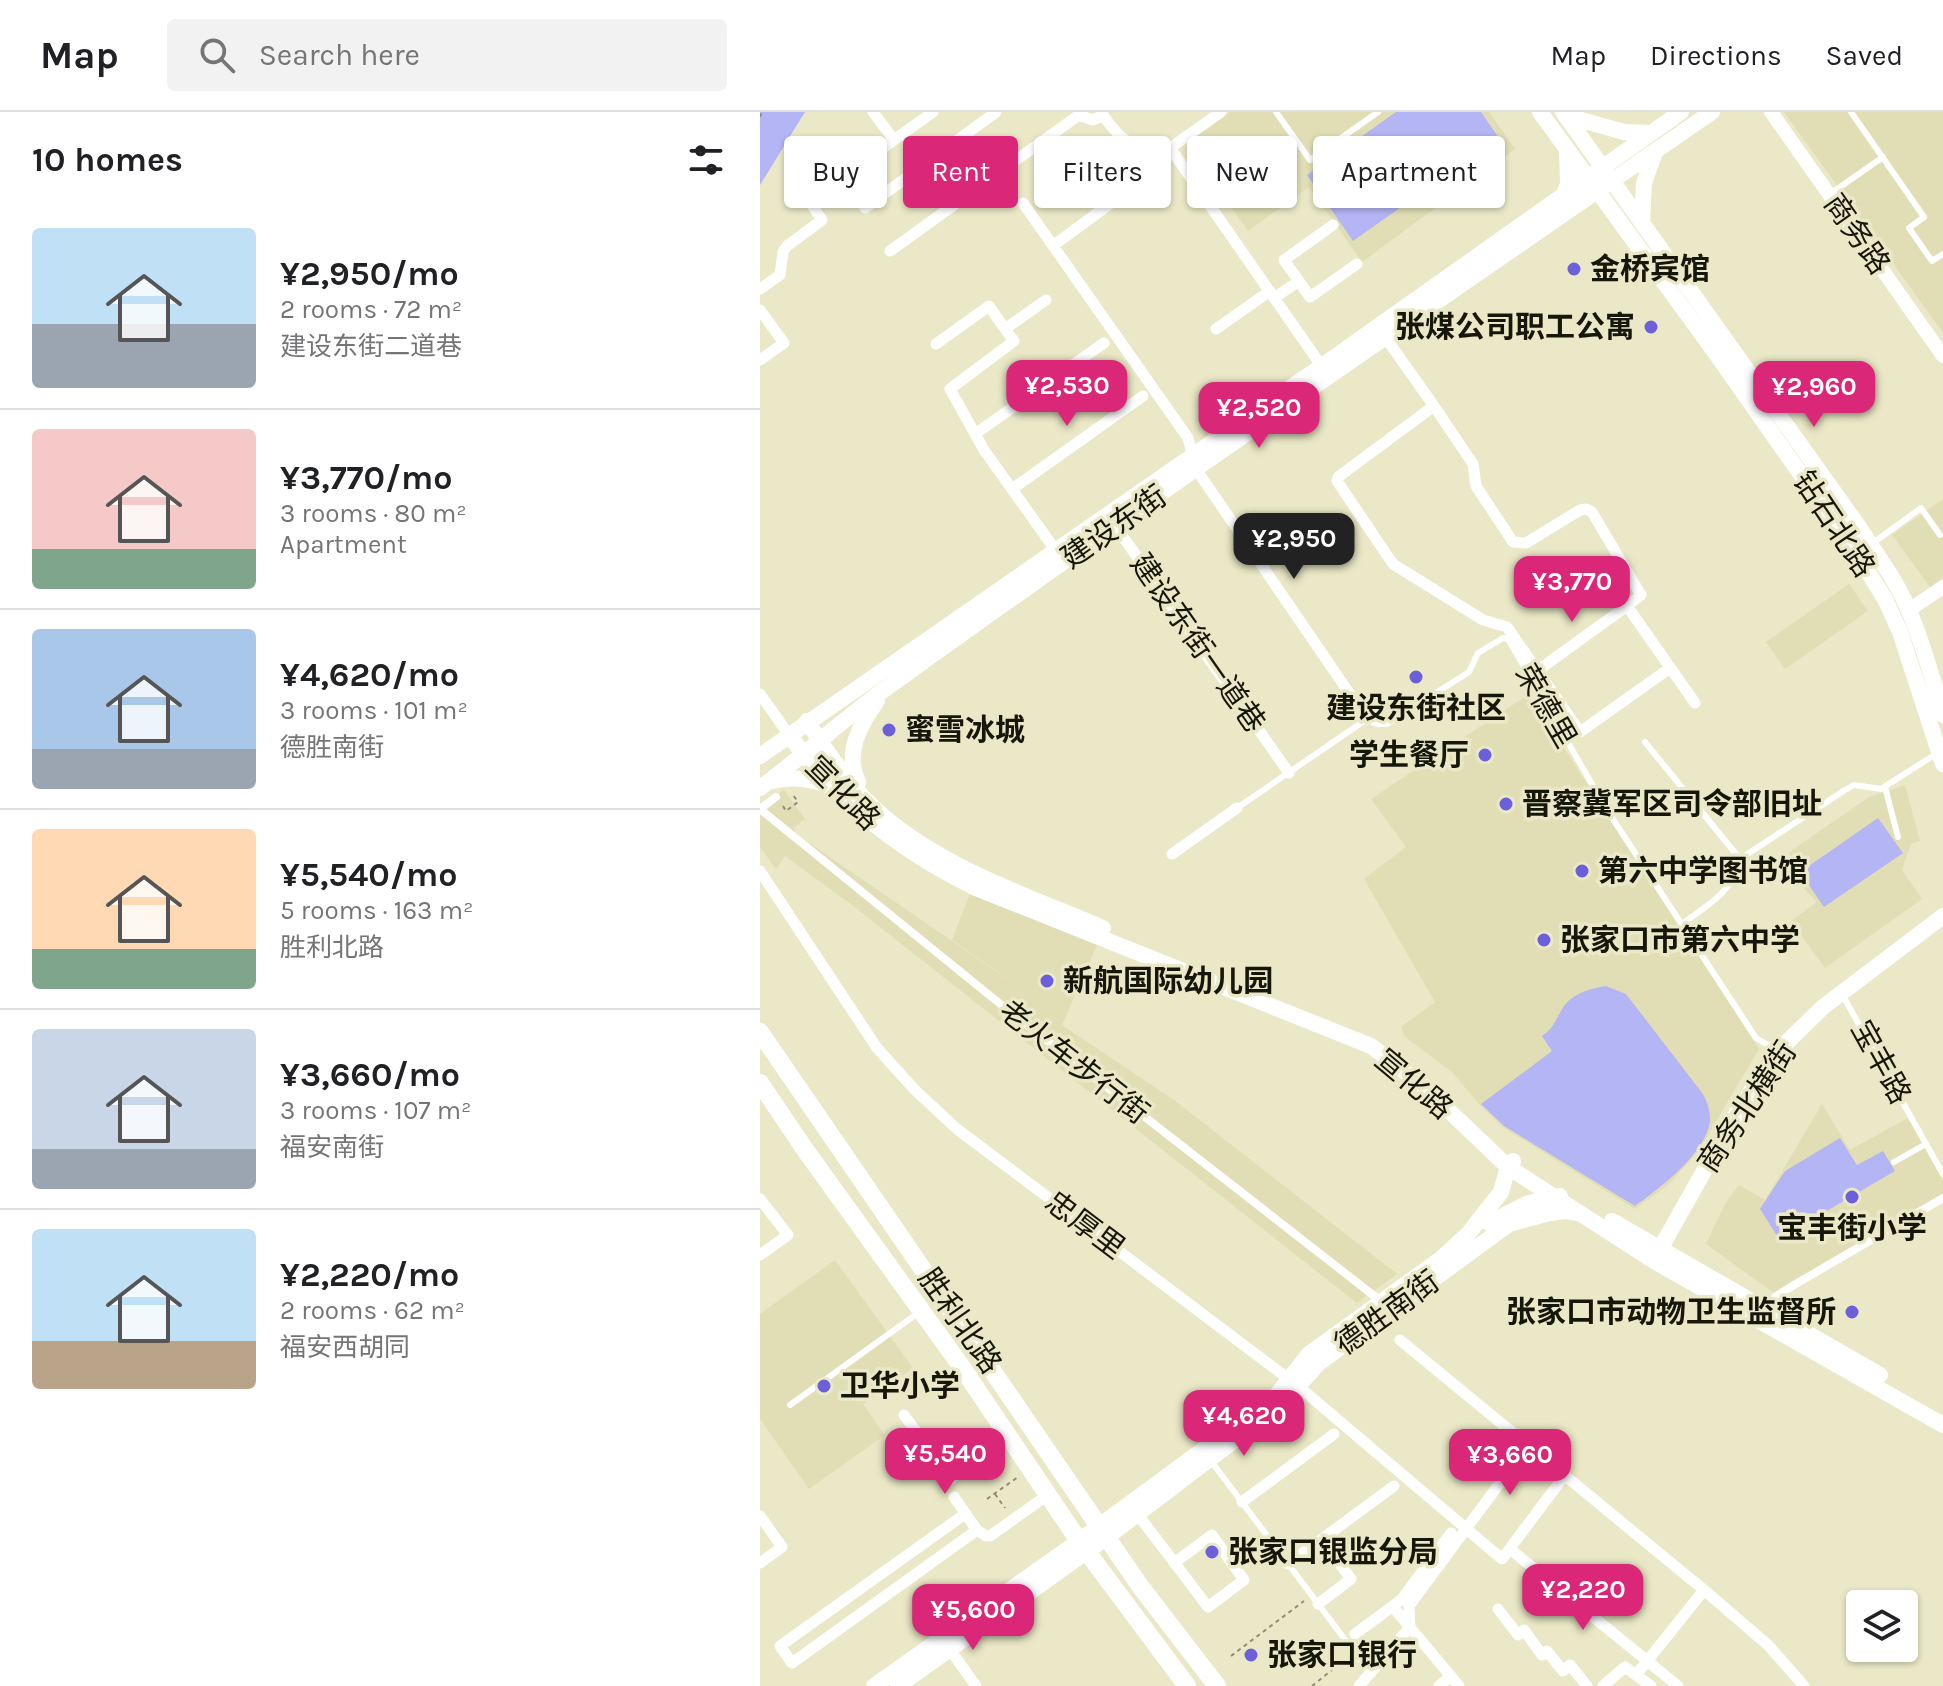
<!DOCTYPE html>
<html lang="en">
<head>
<meta charset="utf-8">
<style>
  body { margin:0; font-family:Karla,"Noto Sans SC",sans-serif; background:#f2f2f2; color:#202124; height:100vh; display:flex; flex-direction:column; font-size:30px; white-space:nowrap }
  * { box-sizing:border-box; margin:0 }
  p { font-size:26px; color:#757577 }
  .icon { flex:none; width:44px; height:44px; fill:none; stroke:currentColor; stroke-width:2; stroke-linecap:round; stroke-linejoin:round }
  .map { position:relative; flex:1; overflow:hidden }
  .panel { display:flex; flex-direction:column; background:#fff; width:760px }
  .panel>* { flex:none }
  .banner { position:absolute; left:24px; top:24px; width:760px; height:72px; display:flex; gap:16px }
  .buttons { position:absolute; left:1086px; top:1478px; display:grid; gap:16px }
  .buttons a { display:grid; place-items:center; width:72px; height:72px; border-radius:8px; background:#fff; box-shadow:0 2px 6px #0004; font-size:40px }
  .price { position:absolute; translate:-50% -68px; padding:0 18px; border-radius:16px; background:#db2777; color:#fff; font-size:26px; line-height:52px; filter:drop-shadow(0 2px 4px #0008) }
  .price::after { content:''; position:absolute; left:50%; top:48px; width:24px; height:18px; margin-left:-12px; background:inherit; clip-path:polygon(0 0,100% 0,50% 100%) }
  .price.selected { background:#222; color:#fff }
  ul { padding:0; list-style:none }
  li { display:flex; align-items:center; gap:24px; height:200px; padding:0 32px }
  li+li { border-top:2px solid #e0e0e0 }
  li span { display:grid; place-items:center; flex:none; width:224px; height:160px; border-radius:8px; color:#555 }
  li>.icon { margin-inline-start:auto }
  span .icon { width:96px; height:96px; fill:#fffc; stroke-width:1 }
  li b { font-size:34px }
  h2 { display:flex; justify-content:space-between; align-items:center; height:96px; padding:0 32px; font-size:34px }
  .pill { padding:0 28px; border-radius:8px; background:#fff; box-shadow:0 2px 6px #0004; font-size:28px; line-height:72px }
  .pill.selected { background:#db2777; color:#fff }
  header { display:flex; align-items:center; gap:48px; box-sizing:border-box; height:112px; padding:0 40px; background:#fff; border-bottom:2px solid #e0e0e0 }
  header strong { font-size:38px }
  nav { display:flex; gap:44px; margin-inline-start:auto; font-size:28px }
  .search { width:560px; height:72px; background:#f2f2f2; display:flex; align-items:center; gap:20px; box-sizing:border-box; padding:0 28px; border-radius:8px; color:#757577; font-size:30px }
  main { display:flex; flex:1; min-height:0 }
  .map>svg:first-child { display:block }
  .built { fill:#e1deb5 }
  .green { fill:#b4b5f4 }
  .lines { fill:none; stroke-linecap:round; stroke-linejoin:round }
  .path { stroke:#908e75; stroke-width:2; stroke-dasharray:4 4; stroke-linecap:butt }
  .service { stroke:#fff; stroke-width:6 }
  .pedestrian { stroke:#fff; stroke-width:8 }
  .minor { stroke:#fff; stroke-width:11 }
  .tertiary { stroke:#fff; stroke-width:14 }
  .secondary { stroke:#fff; stroke-width:16 }
  .trunk { stroke:#fff; stroke-width:18 }
  .poi-dot { fill:#6c60da; stroke:#eae8c6; stroke-width:3 }
  .labels { text-anchor:middle; stroke-width:7; stroke-linejoin:round; paint-order:stroke }
  .street-label { font-size:30px; fill:#17160a; stroke:#eae8c6 }
  .poi-label { font-size:30px; font-weight:bold; fill:#17160a; stroke:#eae8c6; text-anchor:start }
</style>
</head>
<body>
<header>
<strong>Map</strong>
<div class="search"><svg class="icon" aria-label="search" viewBox="0 0 24 24"><circle cx="10" cy="10" r="6"/><path d="M15 15l6 6"/></svg>Search here</div>
<nav><a>Map</a><a>Directions</a><a>Saved</a></nav>
</header>
<main>
<section class="panel">
<h2>10 homes<svg class="icon" aria-label="filters" viewBox="0 0 24 24"><path d="M4 7h16M4 17h16"/><circle cx="9" cy="7" r="2"/><circle cx="15" cy="17" r="2"/></svg></h2>
<ul>
<li><span style="background:linear-gradient(#bfe0f5 60%,#9aa5b1 0)"><svg class="icon" aria-label="home" viewBox="0 0 24 24"><path d="M3 11l9-7 9 7M6 9v11h12V9"/></svg></span><div><b>¥2,950/mo</b><p>2 rooms · 72 m²</p><p>建设东街二道巷</p></div></li>
<li><span style="background:linear-gradient(#f6c9c9 75%,#7fa58c 0)"><svg class="icon" aria-label="home" viewBox="0 0 24 24"><path d="M3 11l9-7 9 7M6 9v11h12V9"/></svg></span><div><b>¥3,770/mo</b><p>3 rooms · 80 m²</p><p>Apartment</p></div></li>
<li><span style="background:linear-gradient(#a9c7e8 75%,#9aa5b1 0)"><svg class="icon" aria-label="home" viewBox="0 0 24 24"><path d="M3 11l9-7 9 7M6 9v11h12V9"/></svg></span><div><b>¥4,620/mo</b><p>3 rooms · 101 m²</p><p>德胜南街</p></div></li>
<li><span style="background:linear-gradient(#ffd9b3 75%,#7fa58c 0)"><svg class="icon" aria-label="home" viewBox="0 0 24 24"><path d="M3 11l9-7 9 7M6 9v11h12V9"/></svg></span><div><b>¥5,540/mo</b><p>5 rooms · 163 m²</p><p>胜利北路</p></div></li>
<li><span style="background:linear-gradient(#c9d6e8 75%,#9aa5b1 0)"><svg class="icon" aria-label="home" viewBox="0 0 24 24"><path d="M3 11l9-7 9 7M6 9v11h12V9"/></svg></span><div><b>¥3,660/mo</b><p>3 rooms · 107 m²</p><p>福安南街</p></div></li>
<li><span style="background:linear-gradient(#bfe0f5 70%,#b9a48a 0)"><svg class="icon" aria-label="home" viewBox="0 0 24 24"><path d="M3 11l9-7 9 7M6 9v11h12V9"/></svg></span><div><b>¥2,220/mo</b><p>2 rooms · 62 m²</p><p>福安西胡同</p></div></li>
</ul>
</section>
<div class="map">
<svg width="1183" height="1574" viewBox="0 0 1183 1574">
  <rect width="100%" height="100%" fill="#eae8c6"/>
  <path class="built" d="M470,0H729L755,37L602,150L549,75L488,119L426,31Z
    M1024,0H1183V221Z
    M1183,387V466L1170,475L1132,423Z
    M1089,472L1108,499L1025,557L1006,530Z
    M769,582L999,937L938,1040L908,1073L875,1097L742,1015L719,992L692,960L644,924L641,915L675,890L604,767L646,735L611,687Z
    M1145,673L1160,729L1151,732L1142,758L1162,787L1065,856L1031,809L1057,790L1031,763L1039,757L1028,741L1109,685Z
    M24,678L45,707L33,716L39,724L268,881L192,828L211,779L337,833L302,913L414,988L637,1162L597,1191L92,793L25,744L16,757L0,735V696Z
    M1062,992L1090,1038L1148,1006L1183,1069V1082L1014,1181L946,1132L966,1090L979,1073L1005,1088Z
    M75,1148L153,1256L103,1292L125,1323L49,1377L0,1307V1202Z"/>
  <path class="green" d="M0,0H45L0,73Z
    M636,0H721L739,26L593,129L547,63Z
    M1118,706L1143,741L1064,795L1040,760Z
    M846,874L866,882L943,982C947,990 950,998 950,1007C949,1039 899,1077 875,1094L744,1014L721,992L792,939L782,924C794,916 794,910 801,899C810,882 828,877 846,874Z
    M1080,1026L1097,1053L1123,1039L1135,1059L1019,1127L1000,1097L1025,1059Z"/>
  <g class="lines">
    <path class="path" d="M0,5L2,0
      M23,694L26,699L38,690L33,683
      M235,1382L245,1396
      M227,1387L258,1365
      M471,1544L544,1489
      M552,1574L587,1546"/>
    <path class="service" d="M516,0L550,48L618,0
      M1091,0L1164,105L1149,116L1172,149L1183,142
      M1070,82L1123,45
      M1113,431L1161,396L1180,423
      M885,630L980,747
      M1125,675L1138,725
      M477,696L607,607L616,612H627L709,560L718,541L743,526L748,527L847,698L996,926L1018,939
      M922,812C946,794 975,779 980,747L1085,678L1094,673L1121,677L1176,642
      M1083,884L1183,1062
      M1134,1050L1166,1032
      M30,1293L158,1201
      M451,1349L610,1561"/>
    <path class="pedestrian" d="M16,685L0,697L244,895L622,1190
      M1007,1199L1015,1185L1034,1173L1183,1086"/>
    <path class="minor" d="M113,0L134,28
      M341,0C360,29 370,37 406,36
      M410,36L565,259
      M410,36L461,0
      M263,91L428,326L436,357L607,607
      M105,96L236,0
      M573,113L524,148L550,185L597,152
      M294,133L392,61L401,36
      M130,139L319,3L333,8L343,3
      M0,177L20,163L23,140L27,134L62,108L49,89L173,0
      M514,186L539,169
      M286,188L245,217L254,229L190,277L224,338L299,443
      M0,198L24,231L0,248
      M456,217L510,179
      M623,222L674,294L578,365L577,369L633,452L723,508L747,515L820,620L910,556
      M176,232L229,194L245,217
      M674,294L713,352L716,374L753,430L766,431L820,398L826,397L832,400L881,483L867,494L935,591
      M215,322L344,231
      M252,377L383,284
      M352,409L529,661
      M777,559L867,494
      M0,582L29,623
      M412,742L477,696
      M0,759L117,936L155,978L197,1017L538,1274L742,1447L805,1363
      M0,1087L28,1123L0,1143
      M640,1228L944,1478L876,1563
      M144,1303L191,1367L249,1325
      M194,1385L217,1418
      M482,1390L574,1322
      M374,1398C399,1430 423,1462 448,1495L484,1468L452,1423L414,1451
      M205,1402L20,1534L32,1551L217,1418L226,1424H230L289,1382
      M0,1404L22,1435L0,1451
      M750,1437L918,1574
      M528,1452L634,1374
      M944,1478L1008,1533L1044,1574
      M558,1492L591,1467L562,1427
      M633,1495L699,1574
      M738,1497L758,1523L764,1518L782,1543L787,1539L803,1559L810,1553L827,1574
      M595,1522L641,1488L691,1421
      M186,1532L216,1574
      M599,1574L650,1515L649,1494L768,1333
      M679,1574L691,1564
      M843,1574L865,1555L891,1574"/>
    <path class="tertiary" d="M1011,0L1183,244
      M1149,498L1183,475"/>
    <path class="secondary" d="M780,0L957,243L1096,441L1125,487L1140,520L1183,652
      M803,0L1099,415C1117,443 1138,471 1150,501C1164,534 1173,569 1183,603
      M807,4L864,20L891,21
      M803,84L808,72L807,37
      M882,111L884,71L895,40
      M47,609C69,643 93,679 124,705C187,758 268,784 343,816
      M29,623C79,691 140,739 216,776L611,934L661,972L748,1055L894,1149L1183,1313
      M0,644L562,254L921,0
      M13,669C35,664 51,667 72,675
      M98,670C84,641 100,613 117,589
      M0,676C44,644 84,606 128,575C400,379 676,190 952,0
      M852,1109L1120,1263
      M729,1111L769,1091L800,1084
      M895,1146L979,997L1018,939L1063,895L1183,804
      M114,1574L319,1429L516,1284L549,1242L682,1146L708,1122L741,1080L748,1055L753,1049
      M138,1574L347,1425L522,1292L559,1251L749,1112L790,1101L806,1099L818,1101"/>
    <path class="trunk" d="M0,920L380,1474L457,1574
      M0,971L46,1039L199,1251L319,1429L427,1574"/>
  </g>
  <g class="poi-dot">
    <circle cx="814" cy="157" r="8"/>
    <circle cx="891" cy="215" r="8"/>
    <circle cx="656" cy="565" r="8"/>
    <circle cx="129" cy="618" r="8"/>
    <circle cx="725" cy="643" r="8"/>
    <circle cx="746" cy="692" r="8"/>
    <circle cx="822" cy="759" r="8"/>
    <circle cx="784" cy="828" r="8"/>
    <circle cx="287" cy="869" r="8"/>
    <circle cx="1092" cy="1085" r="8"/>
    <circle cx="1092" cy="1200" r="8"/>
    <circle cx="64" cy="1274" r="8"/>
    <circle cx="452" cy="1440" r="8"/>
    <circle cx="491" cy="1543" r="8"/>
  </g>
  <g class="labels">
    <g class="street-label">
      <text transform="translate(1097 122) rotate(55)" y="10">商务路</text>
      <text transform="translate(1074 412) rotate(56)" y="10">钻石北路</text>
      <text transform="translate(354 415) rotate(-35)" y="10">建设东街</text>
      <text transform="translate(438 531) rotate(55)" y="10">建设东街一道巷</text>
      <text transform="translate(786 594) rotate(60)" y="10">荣德里</text>
      <text transform="translate(83 681) rotate(45)" y="10">宣化路</text>
      <text transform="translate(314 950) rotate(38)" y="10">老火车步行街</text>
      <text transform="translate(1121 950) rotate(61)" y="10">宝丰路</text>
      <text transform="translate(654 972) rotate(40)" y="10">宣化路</text>
      <text transform="translate(987 995) rotate(-56)" y="10">商务北横街</text>
      <text transform="translate(325 1113) rotate(37)" y="10">忠厚里</text>
      <text transform="translate(627 1201) rotate(-36)" y="10">德胜南街</text>
      <text transform="translate(200 1209) rotate(55)" y="10">胜利北路</text>
    </g>
    <g class="poi-label">
      <text x="830" y="167">金桥宾馆</text>
      <text x="875" y="225" text-anchor="end">张煤公司职工公寓</text>
      <text x="656" y="606" text-anchor="middle">建设东街社区</text>
      <text x="145" y="628">蜜雪冰城</text>
      <text x="709" y="653" text-anchor="end">学生餐厅</text>
      <text x="762" y="702">晋察冀军区司令部旧址</text>
      <text x="838" y="769">第六中学图书馆</text>
      <text x="800" y="838">张家口市第六中学</text>
      <text x="303" y="879">新航国际幼儿园</text>
      <text x="1092" y="1126" text-anchor="middle">宝丰街小学</text>
      <text x="1076" y="1210" text-anchor="end">张家口市动物卫生监督所</text>
      <text x="80" y="1284">卫华小学</text>
      <text x="468" y="1450">张家口银监分局</text>
      <text x="507" y="1553">张家口银行</text>
    </g>
  </g>
</svg>
<div class="buttons">
<a><svg class="icon" aria-label="layers" viewBox="0 0 24 24"><path d="M12 4l9 5-9 5-9-5zM3 14l9 5 9-5"/></svg></a>
</div>
<b class="price" style="left:307px;top:316px">¥2,530</b>
<b class="price" style="left:1054px;top:317px">¥2,960</b>
<b class="price" style="left:499px;top:338px">¥2,520</b>
<b class="price selected" style="left:534px;top:469px">¥2,950</b>
<b class="price" style="left:812px;top:512px">¥3,770</b>
<b class="price" style="left:484px;top:1346px">¥4,620</b>
<b class="price" style="left:185px;top:1384px">¥5,540</b>
<b class="price" style="left:750px;top:1385px">¥3,660</b>
<b class="price" style="left:823px;top:1520px">¥2,220</b>
<b class="price" style="left:213px;top:1540px">¥5,600</b>
<div class="banner">
<a class="pill">Buy</a>
<a class="pill selected">Rent</a>
<a class="pill">Filters</a>
<a class="pill">New</a>
<a class="pill">Apartment</a>
</div>
</div>
</main>
</body>
</html>
